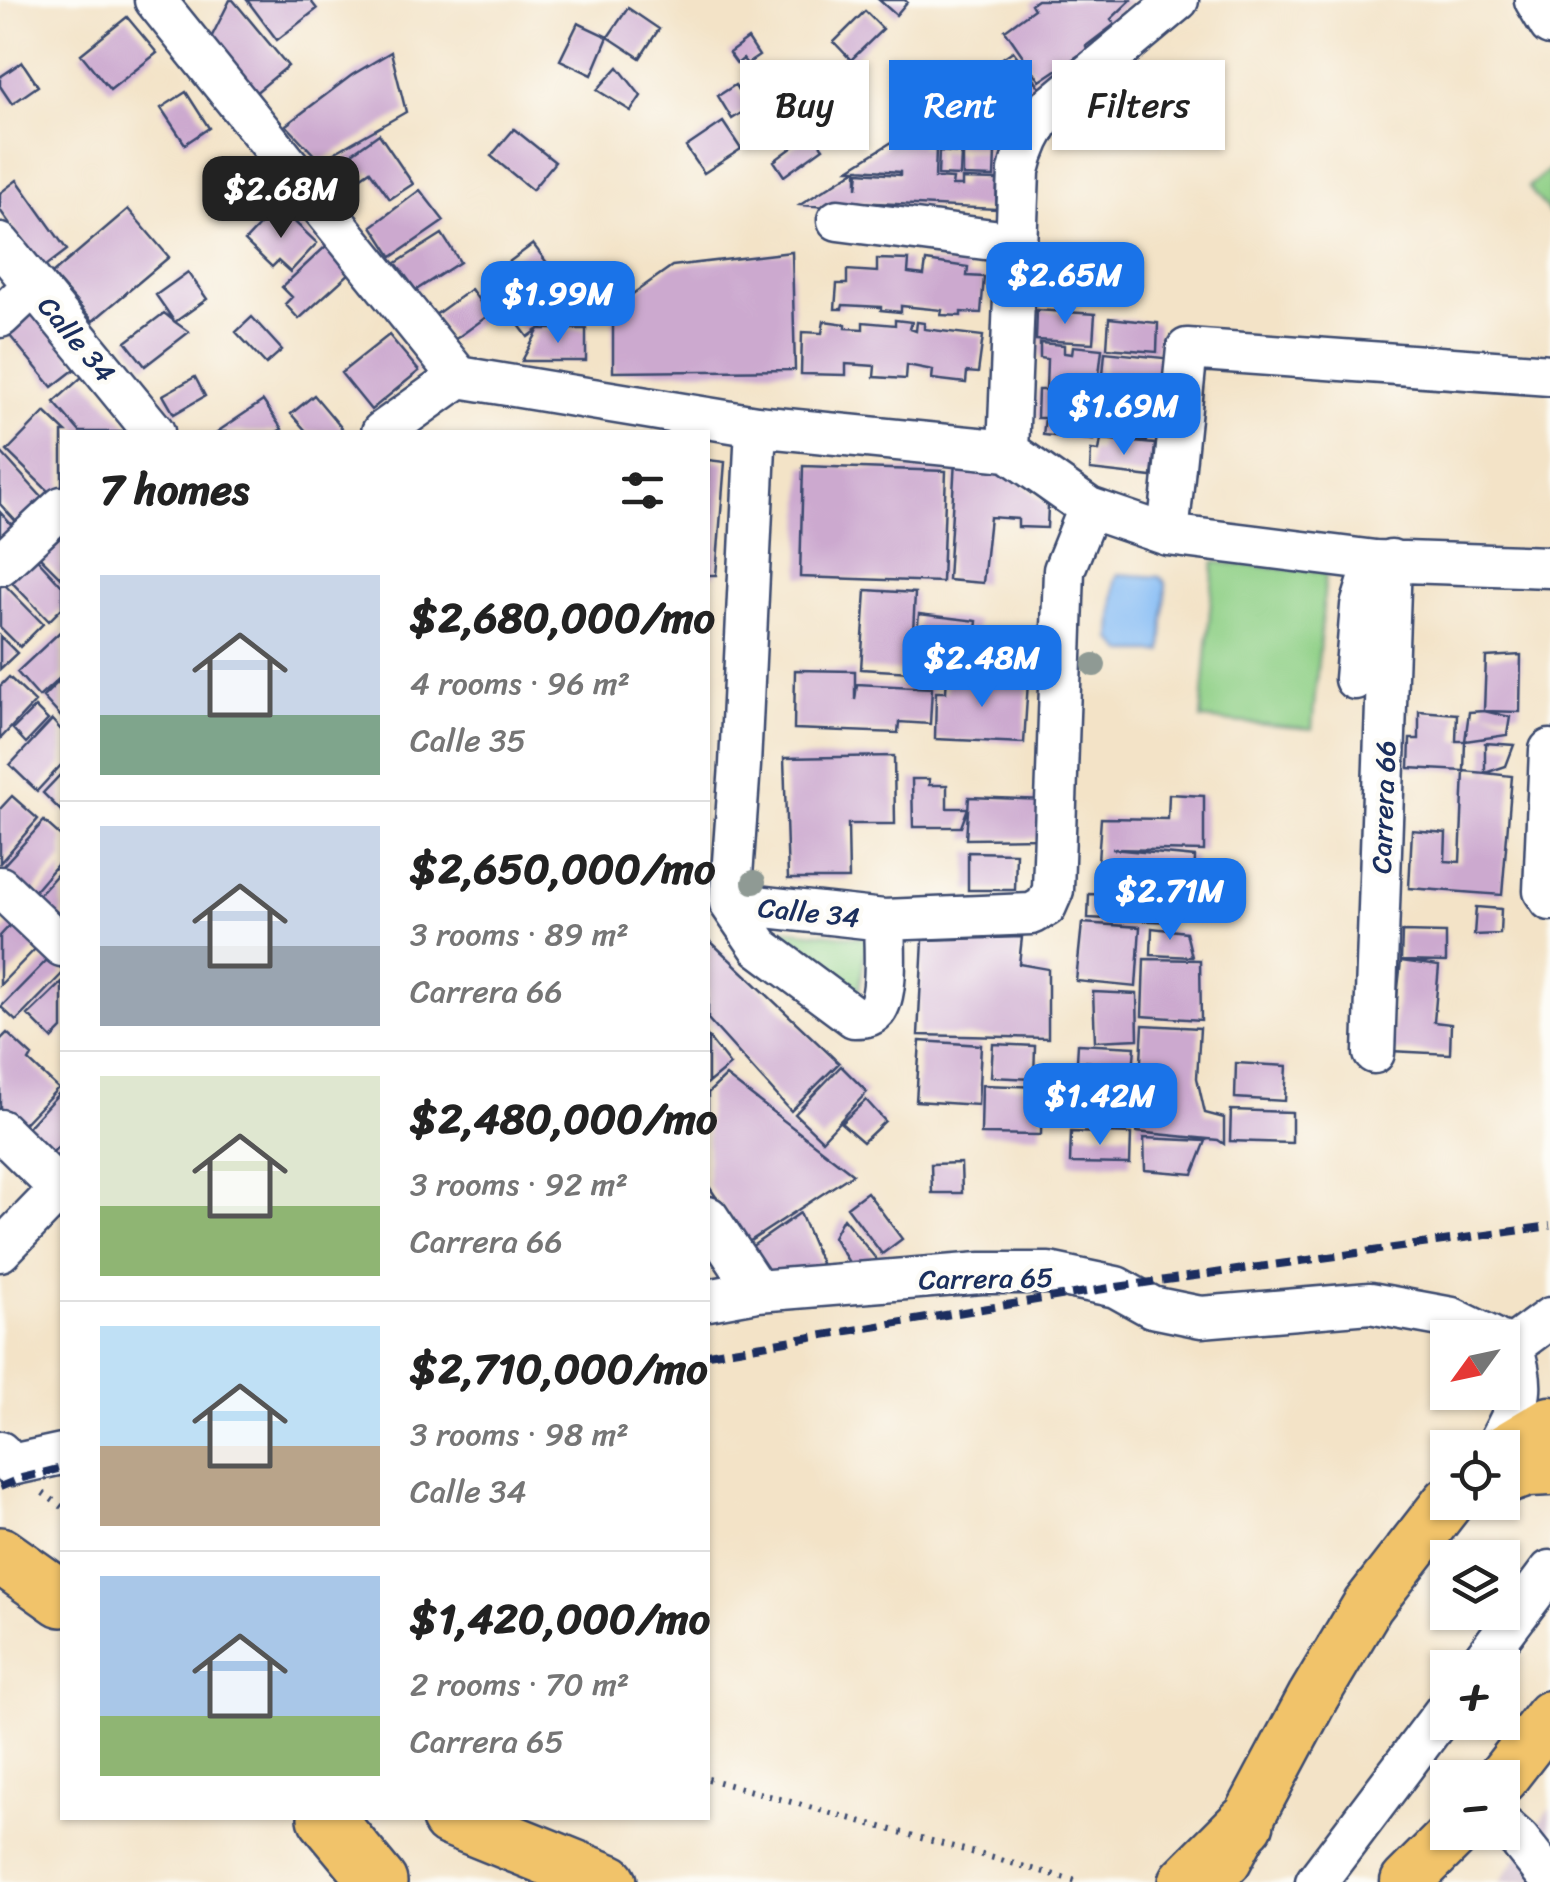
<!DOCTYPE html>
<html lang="en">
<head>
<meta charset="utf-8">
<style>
  body { margin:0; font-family:Sriracha,sans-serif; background:#f2f2f2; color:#222; height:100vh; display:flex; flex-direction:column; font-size:38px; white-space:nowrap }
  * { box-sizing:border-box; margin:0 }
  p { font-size:32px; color:#767676 }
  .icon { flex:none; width:55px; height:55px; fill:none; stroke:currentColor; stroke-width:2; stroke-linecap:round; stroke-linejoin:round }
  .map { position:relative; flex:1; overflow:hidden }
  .details { position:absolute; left:60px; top:430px; width:650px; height:1390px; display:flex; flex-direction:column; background:#fff; border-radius:0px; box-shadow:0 2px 8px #0004 }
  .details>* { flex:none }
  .hud { position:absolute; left:740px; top:60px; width:660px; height:90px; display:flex; gap:20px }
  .needle { width:65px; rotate:237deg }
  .buttons { position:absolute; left:1430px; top:1320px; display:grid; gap:20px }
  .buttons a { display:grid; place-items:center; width:90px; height:90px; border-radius:0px; background:#fff; box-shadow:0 2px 8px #0004; font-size:50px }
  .price { position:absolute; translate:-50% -85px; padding:0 22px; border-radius:20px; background:#1a73e8; color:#fff; font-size:32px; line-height:65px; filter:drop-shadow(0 2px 5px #0008) }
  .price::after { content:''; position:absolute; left:50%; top:60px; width:30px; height:22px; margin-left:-15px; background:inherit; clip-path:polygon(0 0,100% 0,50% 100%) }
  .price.current { background:#222; color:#fff }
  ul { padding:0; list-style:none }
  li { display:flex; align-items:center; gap:30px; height:250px; padding:0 40px }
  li+li { border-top:2px solid #e0e0e0 }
  li span { display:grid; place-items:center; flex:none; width:280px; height:200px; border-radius:0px; color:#555 }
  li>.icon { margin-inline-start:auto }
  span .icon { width:120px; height:120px; fill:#fffc; stroke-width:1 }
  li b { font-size:42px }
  h2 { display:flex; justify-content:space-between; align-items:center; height:120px; padding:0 40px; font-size:42px }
  .pill { padding:0 35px; border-radius:0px; background:#fff; box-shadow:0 2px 8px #0004; font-size:35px; line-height:90px }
  .pill.current { background:#1a73e8; color:#fff }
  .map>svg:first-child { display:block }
  .industrial { fill:#d1bdcc }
  .green { fill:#90d087; stroke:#568072; stroke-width:2.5 }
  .water { fill:#84bbf4; stroke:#5075a9; stroke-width:2.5 }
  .building { fill:#cca9cf; fill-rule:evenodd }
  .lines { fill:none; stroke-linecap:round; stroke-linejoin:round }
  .minor-casing { stroke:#3b4a6e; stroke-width:45 }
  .major-casing { stroke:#3b4a6e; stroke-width:55 }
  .highway-casing { stroke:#3b4a6e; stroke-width:60 }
  .path { stroke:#3b4a6e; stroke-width:6; stroke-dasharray:2.5 8; stroke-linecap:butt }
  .minor { stroke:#fff; stroke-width:40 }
  .major { stroke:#f1c36a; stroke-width:50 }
  .highway { stroke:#f1c36a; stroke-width:55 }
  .rail { stroke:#1b2f5e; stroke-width:8; stroke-dasharray:15 8; stroke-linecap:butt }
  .tree { fill:#8f9a94 }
  .labels { text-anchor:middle; stroke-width:9; stroke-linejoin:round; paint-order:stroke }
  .street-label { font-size:28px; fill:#1b2f5e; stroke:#fdfcf7 }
</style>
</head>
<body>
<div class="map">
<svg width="1550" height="1882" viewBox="0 0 1550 1882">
  <rect width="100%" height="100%" fill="#fdfcf7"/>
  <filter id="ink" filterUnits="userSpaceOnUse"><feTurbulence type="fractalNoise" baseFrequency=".01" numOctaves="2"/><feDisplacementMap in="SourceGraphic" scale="20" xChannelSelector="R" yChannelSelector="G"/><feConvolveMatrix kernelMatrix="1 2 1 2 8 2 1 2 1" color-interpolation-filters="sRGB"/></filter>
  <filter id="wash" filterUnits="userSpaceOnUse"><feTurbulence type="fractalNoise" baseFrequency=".0048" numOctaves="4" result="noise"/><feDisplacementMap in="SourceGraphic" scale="40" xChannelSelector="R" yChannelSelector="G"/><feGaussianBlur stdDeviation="2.25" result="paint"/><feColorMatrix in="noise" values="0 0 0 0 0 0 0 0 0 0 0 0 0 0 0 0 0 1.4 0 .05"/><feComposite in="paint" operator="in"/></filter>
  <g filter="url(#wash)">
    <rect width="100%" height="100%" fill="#f3e3c7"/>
    <path class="industrial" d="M1550,1807V1882H1500Z"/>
    <path class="green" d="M1550,169V214L1528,187Z
      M1214,562L1326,572L1312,729L1201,719Z
      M782,929L867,938L857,1006L781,948Z"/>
    <path class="water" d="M1118,574L1160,577L1166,583L1162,652H1124L1112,639L1115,580Z"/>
    <g id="blocks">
      <path class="building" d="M230,0H233L288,66L254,94L209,42Z
        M247,0H310L317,9L277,40Z
        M879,0H905L907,2L896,15Z
        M1037,0H1131L1111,19L1115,24L1086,46L1088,49L1040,81L1005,30L1034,9L1031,4Z
        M628,8L659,29L640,58L608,37Z
        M865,11L883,29L851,60L834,42Z
        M127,17L157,53L110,90L81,54Z
        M578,23L608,37L592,75L560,60Z
        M748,39L759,56L747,64L743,59L737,64L729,53Z
        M1013,51L1022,63L1017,66L1019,70L1025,66L1027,69L1004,84L992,65Z
        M391,52L406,112L320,161L286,125L352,75Z
        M22,62L38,86L12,104L0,86V77Z
        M989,66L1001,84L989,92L987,89L989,87L985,80L976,86H983L982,94H986L984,97L1002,86L1015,106L995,119L968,116L970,86L967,81Z
        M618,67L641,96L631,111L597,90Z
        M1029,71L1041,90L1020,104L1008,85Z
        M952,82L967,83L965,117L950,115Z
        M735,85L749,108L732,119L718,96Z
        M186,92L209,128L185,144L161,108Z
        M914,117L995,121L991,149L921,143V147L936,148L935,178L953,179L952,186H962V179L997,180L996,209L857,202V209L800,205L857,169H849L903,135L902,142L912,143ZM857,169L900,172V175L859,172L857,188Z
        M723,122L741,149L704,173L686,147Z
        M514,129L555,162L532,190L491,156Z
        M812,133L823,148L784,176L774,161Z
        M379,134L413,184L390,199L370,171L345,188L331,168Z
        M939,151L961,153L960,176L938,175Z
        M963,151L995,152L994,177L963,176Z
        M17,180L67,250L42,269L0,210V193Z
        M420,190L444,221L392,257L372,226Z
        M278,206L317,243L290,272L278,261L272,267L245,241Z
        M128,209L169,257L93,321L52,274Z
        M442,234L460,262L416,290L396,263Z
        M533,244L576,302L528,337L485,280Z
        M326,246L351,272L299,319L285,304L292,297L282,287Z
        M792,252L795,370L613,372V308L672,266Z
        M877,259L909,260L908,273L924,275L926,261L968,267L967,276L984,277L981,313L961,312V316L941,315L942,310L901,306V312L881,310V307L843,305L842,309H835L837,284H847V270L877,272Z
        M188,272L207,299L175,322L189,332L145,366L126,342L164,313L174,321L156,295Z
        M471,289L489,315L453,341L435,315Z
        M27,302L79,366L52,387L1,325Z
        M1037,310L1095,314L1093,343L1036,340Z
        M252,317L282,350L266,364L236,332Z
        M1109,318L1158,323L1157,352L1107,348Z
        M895,320L912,322L910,329L916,331L917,322L924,323V329L983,336L978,373L967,372L966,383L932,379L933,370L907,365L906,379L874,377L875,366L846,364V375L801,374L802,332L822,333L824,321L846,324V328L863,329V322L895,325Z
        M539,329H586V361H522Z
        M389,335L419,371L371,410L341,373Z
        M1040,343L1064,345V353L1072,354L1073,346L1102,349L1099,375H1103L1105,352L1174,359L1172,383L1101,378L1100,388H1080L1079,401L1096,402L1094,429L1097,409L1151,415L1147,441L1093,436V440L1043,435L1045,418H1037L1038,390H1046L1047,359L1040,358Z
        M83,376L128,427L122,432H80L54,402Z
        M195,377L205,396L174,414L163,395Z
        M314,395L345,432H307L291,414Z
        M263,401L282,429L276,432H217Z
        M45,412L66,432H62V490L55,498L7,451Z
        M1101,439L1155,444L1152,477L1090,470L1091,450L1099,451Z
        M0,451L48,504L22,528L0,504Z
        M708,460L725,462L716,575H708Z
        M955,460L997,463L1048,506L1047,528L1018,527V519L990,517L983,583L948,580Z
        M803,466L946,471L942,582L800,577Z
        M0,512L16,530L0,545Z
        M62,524V579L32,549Z
        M29,550L62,586V608L49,621L4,574Z
        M0,580L43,624L20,647L0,627Z
        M866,590L915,593L911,672L861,669Z
        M919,614L977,621L972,664L949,661L948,671L913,667Z
        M62,630V676L39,697L17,672Z
        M0,636L17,653L0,669Z
        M1521,655L1520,712L1484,711L1510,717L1507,735L1465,741L1469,712L1484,711L1486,657Z
        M795,670L855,671V700L857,684L932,688L930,724L899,722L898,733L794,729Z
        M947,676L1028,682L1024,743L935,739L936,692H946Z
        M9,677L35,702L0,739V686Z
        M62,678V718L43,697Z
        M35,707L48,720L26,743L13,729Z
        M1419,711L1457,714L1456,741H1465L1464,771L1409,768L1410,739H1419Z
        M52,720L62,731V764L37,791L10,765Z
        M1485,743L1514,745L1506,766L1485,773L1512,776L1502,895L1409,888L1412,830L1446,833L1445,861L1460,862L1464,771L1485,773Z
        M894,756L895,824H848L849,879H788L784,758Z
        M62,773V812L43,793Z
        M912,779H929V785H947V808H968L961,827H913Z
        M1169,794L1204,796V851L1112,849L1195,857L1194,883L1097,876L1101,818L1168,819Z
        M12,796L38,819L0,863V809Z
        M969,797L1047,800L1045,838L966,839Z
        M44,821L62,837V859L32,894L2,867Z
        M968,852L1016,853L1015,890H968Z
        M62,869V921L36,898Z
        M1089,894L1170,898V922L1088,918Z
        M1476,907L1501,909L1500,934L1474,935Z
        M12,923L37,947L0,985V936Z
        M1082,923L1140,927L1136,987L1076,981Z
        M1152,928L1186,932L1192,957L1151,955Z
        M1402,932L1446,933V962L1401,961L1439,966L1434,1022L1451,1024L1450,1054L1391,1051L1401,961Z
        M1022,937L1019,964L1048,969V1038L918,1035L923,940Z
        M708,939L839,1063L791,1111L708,1019Z
        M50,957L62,969V974L16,1021L1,1007Z
        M1144,959L1200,960L1201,1020L1142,1016Z
        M62,982V1029L52,1039L28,1015Z
        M1093,992L1137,994L1138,1039L1095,1041Z
        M1143,1025L1200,1028L1197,1078L1205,1113L1224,1118V1144L1218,1140L1137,1132Z
        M7,1033L32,1056L29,1061L58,1088L18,1130L0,1112V1040Z
        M708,1037L730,1065L708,1083Z
        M920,1041L981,1045L978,1105L916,1101Z
        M993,1044L1035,1046L1034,1079L991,1077Z
        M1078,1044L1135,1047L1133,1072L1091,1069L1090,1062L1077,1061Z
        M1236,1063L1287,1066L1285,1101L1235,1098Z
        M841,1066L867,1092L822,1140L795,1114Z
        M726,1076L853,1174L747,1243L708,1185V1093Z
        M982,1085L1042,1087L1041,1135L981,1134Z
        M62,1090V1142L52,1153L26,1129Z
        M866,1100L885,1121L863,1142L841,1123Z
        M1231,1110L1292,1112V1143L1230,1141Z
        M1071,1132L1131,1134L1130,1164L1070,1163Z
        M1144,1138L1206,1141L1193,1174L1145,1170Z
        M961,1163L962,1193H932L931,1164Z
        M867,1192L902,1239L882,1254L847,1207Z
        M800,1213L821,1263L808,1278L770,1282L748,1249Z
        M843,1218L877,1260L855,1272L833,1237Z"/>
    </g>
  </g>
  <g filter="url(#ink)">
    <use href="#blocks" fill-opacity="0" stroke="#3b4a6e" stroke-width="2.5"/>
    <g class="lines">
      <g class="minor-casing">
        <path id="minor" d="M155,0L459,377L756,426L1008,451L1089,508L1168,535L1375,561L1550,567
          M1535,0L1550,25
          M838,220L1016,243
          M0,244L154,432
          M0,317L33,286
          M382,432L459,377
          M1008,451L1019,171C1024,147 1033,129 1048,109L1178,0
          M1168,535L1187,349L1550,375
          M0,565L62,507
          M1355,679L1361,606L1375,561
          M1550,750L1544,891L1550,900
          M0,887L62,946
          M730,903L884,920L1032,914L1046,906L1053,890L1064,570L1089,508
          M730,903L740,765L756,426
          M730,903L760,947L854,1017C863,1017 870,1017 876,1010C889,994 884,941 884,920
          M1374,1053L1391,560
          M0,1130L60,1189
          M708,1217L757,1291
          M0,1251L62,1187
          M708,1300L757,1291L981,1273H1049L1116,1287L1152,1307L1201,1317L1370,1303L1452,1318L1493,1338
          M1502,1342L1512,1346L1550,1318
          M1496,1448C1518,1403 1529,1396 1512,1346
          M0,1452L11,1465L62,1454
          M1477,1668L1550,1571
          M1502,1825L1519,1840L1550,1879
          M1316,1882L1448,1707"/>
      </g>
      <g class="major-casing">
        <path id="major" d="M1502,1451L1550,1422
          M1502,1480L1528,1471L1550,1470
          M1502,1778L1550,1716
          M1226,1860L1313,1697L1368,1605L1448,1502
          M1406,1882L1456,1832"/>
      </g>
      <g class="highway-casing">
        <path id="highway" d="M0,1555L62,1599
          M326,1818L379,1882
          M450,1818L609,1882
          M1187,1882L1246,1823"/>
      </g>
      <path class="path" d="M43,1493L62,1507
        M708,1779L1080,1882"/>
      <use href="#minor" class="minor"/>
      <use href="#major" class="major"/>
      <use href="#highway" class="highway"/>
      <path class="rail" d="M708,1354L1116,1287L1550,1226
        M0,1487L22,1478L62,1468"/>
    </g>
    <g class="tree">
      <circle cx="1094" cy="665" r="12"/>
      <circle cx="754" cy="882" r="12"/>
    </g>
  </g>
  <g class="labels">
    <g class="street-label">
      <text transform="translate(77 339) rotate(50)" y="10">Calle 34</text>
      <text transform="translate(1383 807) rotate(-88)" y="10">Carrera 66</text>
      <text transform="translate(809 912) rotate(6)" y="10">Calle 34</text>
      <text transform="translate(986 1278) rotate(-1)" y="10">Carrera 65</text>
    </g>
  </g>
</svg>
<div class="buttons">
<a><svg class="needle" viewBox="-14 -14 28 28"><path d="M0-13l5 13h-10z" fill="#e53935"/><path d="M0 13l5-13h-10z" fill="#767676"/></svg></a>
<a><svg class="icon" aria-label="locate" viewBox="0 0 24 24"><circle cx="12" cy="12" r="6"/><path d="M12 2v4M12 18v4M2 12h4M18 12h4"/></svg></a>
<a><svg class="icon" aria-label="layers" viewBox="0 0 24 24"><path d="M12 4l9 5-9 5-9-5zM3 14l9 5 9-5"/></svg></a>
<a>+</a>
<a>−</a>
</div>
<b class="price current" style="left:281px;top:241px">$2.68M</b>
<b class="price" style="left:1065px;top:327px">$2.65M</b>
<b class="price" style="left:558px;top:346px">$1.99M</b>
<b class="price" style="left:1124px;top:458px">$1.69M</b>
<b class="price" style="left:982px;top:710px">$2.48M</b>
<b class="price" style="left:1170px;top:943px">$2.71M</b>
<b class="price" style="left:1100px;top:1148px">$1.42M</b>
<div class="hud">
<a class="pill">Buy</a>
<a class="pill current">Rent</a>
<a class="pill">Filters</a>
</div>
<section class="details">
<h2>7 homes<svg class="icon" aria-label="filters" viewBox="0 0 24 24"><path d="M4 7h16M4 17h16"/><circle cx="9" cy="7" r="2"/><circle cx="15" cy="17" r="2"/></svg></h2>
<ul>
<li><span style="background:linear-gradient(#c9d6e8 70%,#7fa58c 0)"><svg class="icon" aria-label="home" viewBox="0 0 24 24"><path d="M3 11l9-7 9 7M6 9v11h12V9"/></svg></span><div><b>$2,680,000/mo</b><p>4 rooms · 96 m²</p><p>Calle 35</p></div></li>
<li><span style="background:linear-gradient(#c9d6e8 60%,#9aa5b1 0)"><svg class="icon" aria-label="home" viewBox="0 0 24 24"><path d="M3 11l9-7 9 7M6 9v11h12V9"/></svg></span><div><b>$2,650,000/mo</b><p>3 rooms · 89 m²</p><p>Carrera 66</p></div></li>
<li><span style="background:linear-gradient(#dfe7d0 65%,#8fb573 0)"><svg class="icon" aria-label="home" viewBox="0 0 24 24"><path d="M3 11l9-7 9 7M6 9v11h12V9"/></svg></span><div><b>$2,480,000/mo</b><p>3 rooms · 92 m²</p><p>Carrera 66</p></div></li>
<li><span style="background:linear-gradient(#bfe0f5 60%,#b9a48a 0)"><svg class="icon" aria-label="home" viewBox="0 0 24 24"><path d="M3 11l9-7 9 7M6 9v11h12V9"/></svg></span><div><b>$2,710,000/mo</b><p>3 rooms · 98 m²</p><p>Calle 34</p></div></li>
<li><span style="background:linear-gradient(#a9c7e8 70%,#8fb573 0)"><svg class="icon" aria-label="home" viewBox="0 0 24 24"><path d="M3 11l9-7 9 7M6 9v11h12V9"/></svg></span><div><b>$1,420,000/mo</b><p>2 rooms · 70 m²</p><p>Carrera 65</p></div></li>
</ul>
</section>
</div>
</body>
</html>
